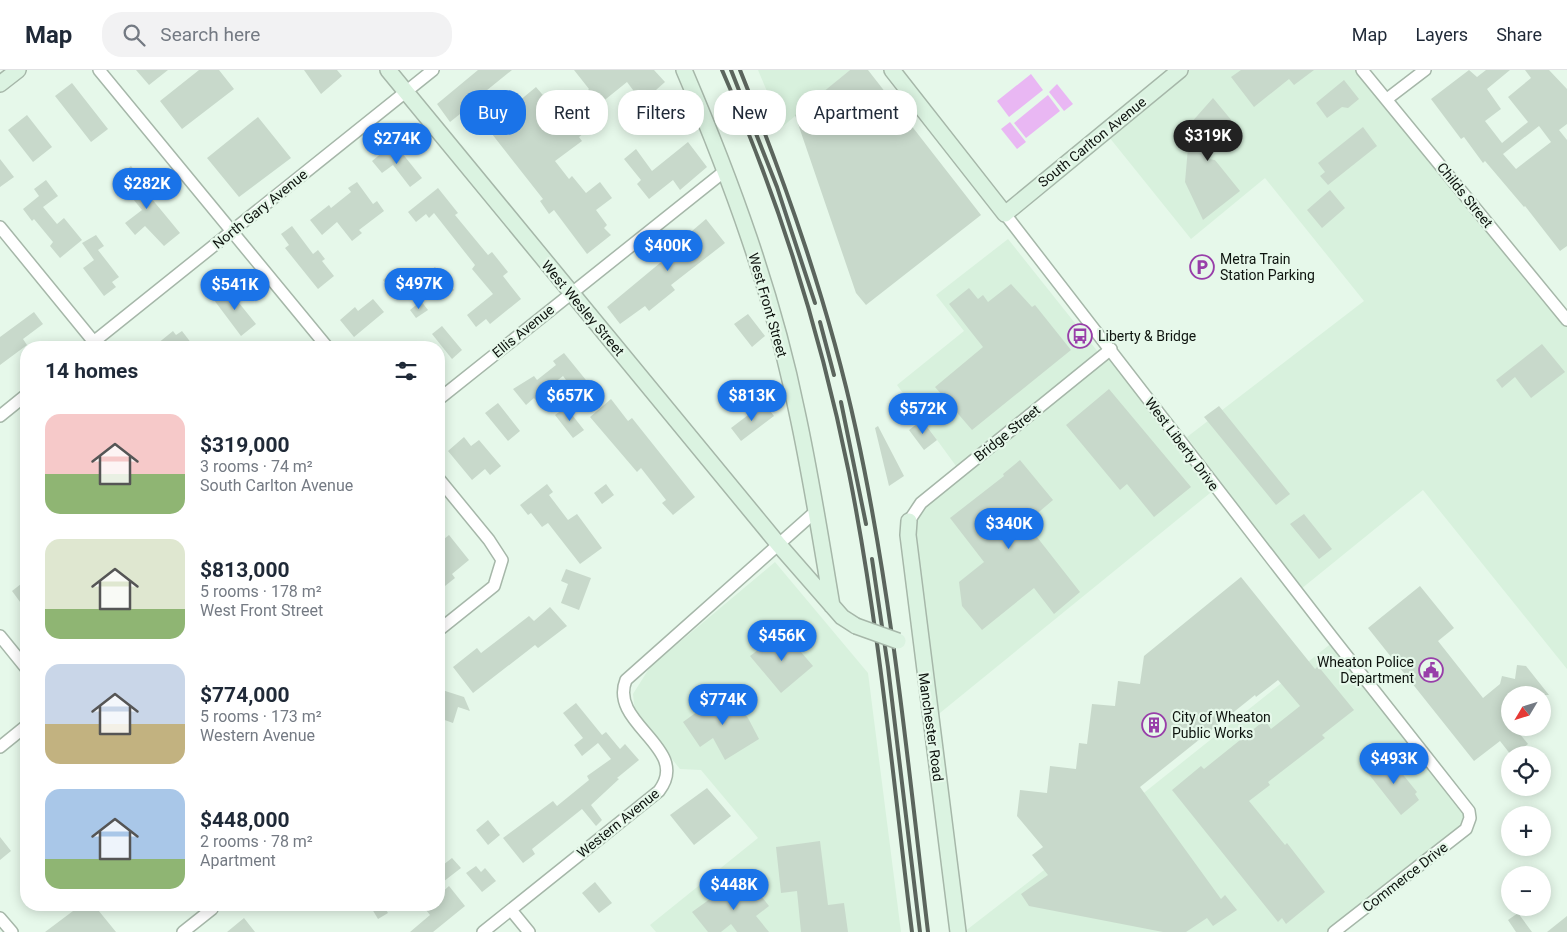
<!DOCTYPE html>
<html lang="en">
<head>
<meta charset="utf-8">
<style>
  body { margin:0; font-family:Roboto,sans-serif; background:#f2f2f3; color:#1f2937; height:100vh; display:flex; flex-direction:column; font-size:19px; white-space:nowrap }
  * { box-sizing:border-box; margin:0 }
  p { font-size:16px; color:#747a83 }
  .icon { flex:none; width:28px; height:28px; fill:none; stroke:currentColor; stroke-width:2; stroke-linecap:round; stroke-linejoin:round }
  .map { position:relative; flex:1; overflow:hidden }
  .sheet { position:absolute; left:20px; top:271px; width:425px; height:570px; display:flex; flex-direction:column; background:#fff; border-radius:20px; box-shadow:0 2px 12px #0003 }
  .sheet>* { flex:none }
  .top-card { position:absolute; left:460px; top:20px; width:475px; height:45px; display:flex; gap:10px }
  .needle { width:32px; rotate:232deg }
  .controls { position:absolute; left:1501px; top:616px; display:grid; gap:10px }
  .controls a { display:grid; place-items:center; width:50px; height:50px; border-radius:50%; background:#fff; box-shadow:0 2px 12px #0003; font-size:25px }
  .price { position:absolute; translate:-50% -42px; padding:0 11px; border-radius:18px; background:#1a73e8; color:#fff; font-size:16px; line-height:32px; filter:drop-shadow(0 1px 2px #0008) }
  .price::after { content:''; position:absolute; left:50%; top:30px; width:15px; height:11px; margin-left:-8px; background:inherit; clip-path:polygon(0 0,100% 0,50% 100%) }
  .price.on { background:#222; color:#fff }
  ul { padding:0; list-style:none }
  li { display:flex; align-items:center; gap:15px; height:125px; padding:0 25px }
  li span { display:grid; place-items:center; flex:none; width:140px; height:100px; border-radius:15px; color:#555 }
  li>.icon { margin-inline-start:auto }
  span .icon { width:60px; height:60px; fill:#fffc; stroke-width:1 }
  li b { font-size:21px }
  h2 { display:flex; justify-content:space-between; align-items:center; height:60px; padding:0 25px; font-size:21px }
  .pill { padding:0 18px; border-radius:20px; background:#fff; box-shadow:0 2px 12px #0003; font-size:18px; line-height:45px }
  .pill.on { background:#1a73e8; color:#fff }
  header { display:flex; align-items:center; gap:30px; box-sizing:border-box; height:70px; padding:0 25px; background:#fff; border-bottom:1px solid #e0e1e3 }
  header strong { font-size:24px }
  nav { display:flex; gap:28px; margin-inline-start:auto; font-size:18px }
  .search { width:350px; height:45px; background:#f2f2f3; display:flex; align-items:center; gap:12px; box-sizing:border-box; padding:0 18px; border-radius:20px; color:#747a83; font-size:19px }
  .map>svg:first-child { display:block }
  .built { fill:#d8f1dd }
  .green { fill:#e9b7f3 }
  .building { fill:#c8d9cb; fill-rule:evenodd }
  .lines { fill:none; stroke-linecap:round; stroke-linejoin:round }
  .street-casing { stroke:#a6b7a9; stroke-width:14 }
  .secondary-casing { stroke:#a6b7a9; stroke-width:18 }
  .street { stroke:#fff; stroke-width:11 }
  .secondary { stroke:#dbf3e1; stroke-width:15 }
  .rail { stroke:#5b655d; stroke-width:4 }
  .secondary-bridge-casing { stroke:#a6b7a9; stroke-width:18; stroke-linecap:butt }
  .secondary-bridge { stroke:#dbf3e1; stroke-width:15 }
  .labels { text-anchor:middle; stroke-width:4.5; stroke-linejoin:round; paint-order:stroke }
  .street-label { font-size:14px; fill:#0d130e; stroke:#e6f8ea }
  .poi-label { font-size:14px; fill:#0d130e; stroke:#e6f8ea; text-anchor:start }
</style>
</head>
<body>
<header>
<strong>Map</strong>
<div class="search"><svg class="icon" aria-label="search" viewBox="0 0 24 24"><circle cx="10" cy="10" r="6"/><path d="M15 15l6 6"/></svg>Search here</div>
<nav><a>Map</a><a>Layers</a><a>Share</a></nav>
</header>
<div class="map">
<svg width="1567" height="862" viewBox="0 0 1567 862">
  <rect width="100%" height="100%" fill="#e6f8ea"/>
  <path class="built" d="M758,0H850L782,57Z
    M1182,0H1357L1567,255V599L1423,420L1301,519L1187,367L1364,231L1265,108L1191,169L1105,62Z
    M1008,169L1098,282L956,396L897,315L964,261L936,225Z
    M1111,285L1215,419L935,647L914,452L920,441Z
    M775,492L868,603L901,862H656L650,855L758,768L701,700L680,699L635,643L633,624L650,597Z
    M1338,568L1476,745L1327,862H964L1145,722Z"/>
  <path class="green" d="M1031,4L1043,20L1009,47L997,31Z
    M1057,14L1073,34L1064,41L1049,22Z
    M1048,25L1060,41L1026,68L1014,53Z
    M1010,52L1026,72L1017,79L1001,59Z"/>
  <path class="building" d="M136,0H168L149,15Z
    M199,0H219L234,19L182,59L160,31Z
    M304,0H337L342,6L321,24Z
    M478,0H512L481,25L500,47L536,17L571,58L593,41L600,50L579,67L582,71L555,91L569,109L572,106L586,123L600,112L612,128L596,140L607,155L604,158L611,165L587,184L554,140L549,144L540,131L543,129L470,36L450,52L437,34Z
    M574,0H654L665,12L656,20L671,48L661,55L646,29L642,32L627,12L596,37L585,23L589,19Z
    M850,0H868L981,145L866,235L856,223L795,45Z
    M1241,0H1314L1294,15L1289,9L1254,37L1231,7Z
    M1469,0L1477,7L1486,0H1510L1487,19L1501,39L1485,51L1502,73L1528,52L1508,27L1531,8L1525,0H1549L1567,19V54L1559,60L1567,70V176L1560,181L1525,136L1524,137L1485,91L1483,93L1464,67L1461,69L1431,29ZM1539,56L1551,72L1516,99L1503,84Z
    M1344,10L1359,29L1348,38L1342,37L1327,48L1316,33Z
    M72,13L108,59L91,72L55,26Z
    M1213,28L1237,57L1228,65L1221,56L1207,77L1208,89L1215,90L1240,121L1203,150L1185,112L1190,54Z
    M27,45L52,77L33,92L8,60Z
    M258,47L291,88L239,127L207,88Z
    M1363,57L1377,76L1328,115L1320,106L1325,102L1318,93Z
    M688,72L707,97L680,120L673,110L649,129L637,114L641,110L624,89L636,79L652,101Z
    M394,73L422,108L410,117L393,95L382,103L372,91Z
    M0,89L14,107L0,117Z
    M131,96L145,114L142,117L180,163L164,176L145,156L135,165L125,153L142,140L116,108Z
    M46,110L58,126L43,137L57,154L64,148L82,170L60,188L50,176L53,172L34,149L32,151L23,139L39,126L34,119Z
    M357,112L373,134L377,131L384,141L359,160L362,163L352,171L337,152L322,165L310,150L329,135L331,138L351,122L348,118Z
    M438,118L458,143L455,145L488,185L492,182L508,202L503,206L521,229L490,254L486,249L476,257L467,245L493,224L472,199L475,195L434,143L429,148L426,144L416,152L408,142Z
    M1330,120L1345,138L1322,158L1307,140Z
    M706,149L725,173L671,215L675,220L649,241L645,236L620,254L607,237L666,188L664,185Z
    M292,156L313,184L318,180L325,189L322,191L334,206L318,219L285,178L289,175L281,164Z
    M96,165L104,176L98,180L119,207L112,212L116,217L104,226L83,198L94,190L82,173Z
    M435,197L454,220L444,227L426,204Z
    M394,201L405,215L395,223L383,210Z
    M1011,214L1032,237L1035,235L1071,280L972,360L935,317L983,277L949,234L969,218L978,229L983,225L988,232Z
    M231,216L238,225L235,228L256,254L241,266L214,230Z
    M373,229L384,242L354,267L340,250L355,237L358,241Z
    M421,231L428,240L416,248L410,240Z
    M34,242L43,254L23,269L27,275L0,295V267Z
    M748,244L765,266L752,277L734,254Z
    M442,256L462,280L452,289L432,264Z
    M173,261L176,265L182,261L195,278H152Z
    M1542,274L1565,302L1531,328L1515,307L1502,318L1496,310Z
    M564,283L590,315L577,325L563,306L545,320L550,325L539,334L534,328L526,335L513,319L534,306L537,310L556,295L553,291Z
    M1109,319L1191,417L1154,447L1127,414L1120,420L1066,355Z
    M611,329L628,351L632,348L695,427L673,445L662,433L666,430L641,398L637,402L590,347Z
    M498,333L520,361L508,371L485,343Z
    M764,333L774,346L741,371L731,358Z
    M1219,336L1290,424L1276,435L1204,347Z
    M566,337L584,360L573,368L555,345Z
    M922,350L937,370L924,380L909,360Z
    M878,356L904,406L889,416L875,358Z
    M464,367L471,376L479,370L501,396L490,405L485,399L472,410L448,381Z
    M1020,390L1053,430L1026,453L1080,522L1054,544L1034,518L982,560L962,536L959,512L984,492L950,448L1004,406L1003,404Z
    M547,414L553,422L549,425L568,450L577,444L602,478L580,494L548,453L542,457L531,443L528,445L520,435Z
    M606,414L614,425L602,434L594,423Z
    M1304,444L1332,479L1319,489L1290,454Z
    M449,465L469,490L452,504L455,508L445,516L439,508V488L443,484L439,479V473Z
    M566,499L591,508L579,540L561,533L568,514L561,511Z
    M1241,507L1315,599L1318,596L1354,640L1322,665L1325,668L1268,712L1270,715L1249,731L1285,775L1287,773L1325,822L1286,854L1282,848L1278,852L1172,720L1201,696L1204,699L1265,650L1271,659L1300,636L1278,610L1256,627L1255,625L1140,717L1221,829L1225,825L1237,840L1213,856L1207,848L1186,862H1163L1029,836L1021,824L1048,805L1032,785L1043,777L1017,746L1020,720L1047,723L1050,696L1076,699L1079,673L1087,674L1092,634L1115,636L1118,611L1140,614L1144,586Z
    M26,510V540L12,521Z
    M1420,516L1454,558L1438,571L1483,628L1500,614L1502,606L1515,609L1517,595L1526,596L1549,625H1510V658H1515L1528,674L1514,685H1511L1500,671L1474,691L1368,558Z
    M550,537L567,556L538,578L535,575L473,623L453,597L477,578L481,583L529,546L534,551Z
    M783,561L813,596L781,623L750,586Z
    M439,619L464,627L470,641L458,637L453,653L439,648Z
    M727,620L748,648L759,669L725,690L713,668L700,677L683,652Z
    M576,633L602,665L606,662L620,679L625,674L639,690L617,708L619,709L591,735L602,750L596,756L582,739L532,779L535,784L523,793L503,768L553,731L557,736L589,710L587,706L611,689L598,673L582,686L574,675L583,668L563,643Z
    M1388,686L1417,722L1415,724L1419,730L1401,745L1367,702Z
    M707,718L731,746L694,775L670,745Z
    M488,750L500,765L488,775L476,760Z
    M0,767L11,781L0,790Z
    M820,771L828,835L844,833L848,862H801L797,821L781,823L776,777Z
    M452,788L461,798L439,815V798Z
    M476,796L481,802L485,798L496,811L482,822L466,803Z
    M747,808L769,836L756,846L769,862H737L731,854L721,862H708L692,842L710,829L711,830L718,825L721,829Z
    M595,812L612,833L599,843L582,823Z
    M449,816L465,836L433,862H410L430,845L422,835H439V825Z
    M81,835H94L116,862H45Z
    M378,835H383L388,843L378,849L372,839Z
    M1518,843L1532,862H1516L1508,850Z
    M1567,846V862H1547Z
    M244,848L255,862H227Z"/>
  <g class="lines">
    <g class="street-casing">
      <path id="street" d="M99,0L328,278
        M1362,0L1567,250
        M1387,29L1425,0
        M1005,144L1332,567L1469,741L1470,748L1466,759L1334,862
        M0,157L94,272
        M86,278L433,0
        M439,329L726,100
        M0,346L26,325
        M439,409L489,470L502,490L494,516L439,560
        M909,451L921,433L1111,279
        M0,566L26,598
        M0,677L26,656
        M511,840L529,862
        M0,848L12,862
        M183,862L212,839L208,835
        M483,862L659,721C692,678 608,654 626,610L815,442"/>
    </g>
    <g class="secondary-casing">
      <path id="secondary" d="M388,0L779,475L842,547L856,556
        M684,0C731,110 773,224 797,342C811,406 821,471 832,536
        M892,0L1005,144L1180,0
        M0,14L18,0
        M909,451L908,465L958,862"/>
    </g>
    <use href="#street" class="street"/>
    <use href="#secondary" class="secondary"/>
    <path class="rail" d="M722,0C779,129 821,265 849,403C879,554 893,709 912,862
      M731,0L777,117L815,233
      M740,0C787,117 829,236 856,360C892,525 908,694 928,862
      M820,252L834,305
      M841,332L866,454
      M872,489L888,597L920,862"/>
    <g class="secondary-bridge-casing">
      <path id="secondary-bridge" d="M856,556L898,571"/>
    </g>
    <use href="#secondary-bridge" class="secondary-bridge"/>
  </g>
  <defs>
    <g id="parking-ring" transform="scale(1.25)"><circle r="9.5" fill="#e6f8ea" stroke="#983ea9" stroke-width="1.5"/><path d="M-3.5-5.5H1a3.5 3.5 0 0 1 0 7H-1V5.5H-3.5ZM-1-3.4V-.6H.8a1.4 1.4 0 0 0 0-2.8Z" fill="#983ea9"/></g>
    <g id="bus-ring" transform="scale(1.25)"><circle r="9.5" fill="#e6f8ea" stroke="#983ea9" stroke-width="1.5"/><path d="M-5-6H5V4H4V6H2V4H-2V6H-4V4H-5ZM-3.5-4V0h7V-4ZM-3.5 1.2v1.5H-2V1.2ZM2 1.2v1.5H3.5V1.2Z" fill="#983ea9"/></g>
    <g id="civic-ring" transform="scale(1.25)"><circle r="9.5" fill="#e6f8ea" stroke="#983ea9" stroke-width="1.5"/><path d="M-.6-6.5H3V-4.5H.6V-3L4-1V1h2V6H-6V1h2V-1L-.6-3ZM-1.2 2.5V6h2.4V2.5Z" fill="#983ea9"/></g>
    <g id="building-ring" transform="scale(1.25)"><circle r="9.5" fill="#e6f8ea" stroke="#983ea9" stroke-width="1.5"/><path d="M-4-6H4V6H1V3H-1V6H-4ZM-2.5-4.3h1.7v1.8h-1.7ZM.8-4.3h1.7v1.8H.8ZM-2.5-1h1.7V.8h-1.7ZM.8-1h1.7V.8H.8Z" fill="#983ea9"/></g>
  </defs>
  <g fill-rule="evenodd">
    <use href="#parking-ring" x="1202" y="197"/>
    <use href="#bus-ring" x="1080" y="266"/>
    <use href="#civic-ring" x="1431" y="600"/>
    <use href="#building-ring" x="1154" y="655"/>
  </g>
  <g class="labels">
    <g class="street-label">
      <text transform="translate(1092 72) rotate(-39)" y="5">South Carlton Avenue</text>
      <text transform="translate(1465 125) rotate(51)" y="5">Childs Street</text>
      <text transform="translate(260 139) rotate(-39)" y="5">North Gary Avenue</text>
      <text transform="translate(768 235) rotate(74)" y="5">West Front Street</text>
      <text transform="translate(583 238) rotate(50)" y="5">West Wesley Street</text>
      <text transform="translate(523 261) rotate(-39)" y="5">Ellis Avenue</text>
      <text transform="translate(1007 363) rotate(-39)" y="5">Bridge Street</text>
      <text transform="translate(1182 374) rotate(53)" y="5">West Liberty Drive</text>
      <text transform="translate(931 657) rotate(82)" y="5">Manchester Road</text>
      <text transform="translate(618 753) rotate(-39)" y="5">Western Avenue</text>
      <text transform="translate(1405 807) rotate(-38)" y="5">Commerce Drive</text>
    </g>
    <g class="poi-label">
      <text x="1220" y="194">Metra Train<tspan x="1220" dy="16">Station Parking</tspan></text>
      <text x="1098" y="271">Liberty &amp; Bridge</text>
      <text x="1414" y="597" text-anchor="end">Wheaton Police<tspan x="1414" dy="16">Department</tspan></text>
      <text x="1172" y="652">City of Wheaton<tspan x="1172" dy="16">Public Works</tspan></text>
    </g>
  </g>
</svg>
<div class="controls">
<a><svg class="needle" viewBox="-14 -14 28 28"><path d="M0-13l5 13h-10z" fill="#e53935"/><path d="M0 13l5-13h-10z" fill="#747a83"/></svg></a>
<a><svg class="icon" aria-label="locate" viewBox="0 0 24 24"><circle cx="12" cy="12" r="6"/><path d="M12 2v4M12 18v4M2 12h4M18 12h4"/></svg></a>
<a>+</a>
<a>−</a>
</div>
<b class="price on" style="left:1208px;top:92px">$319K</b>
<b class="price" style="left:397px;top:95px">$274K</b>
<b class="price" style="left:147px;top:140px">$282K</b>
<b class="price" style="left:668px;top:202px">$400K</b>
<b class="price" style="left:419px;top:240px">$497K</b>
<b class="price" style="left:235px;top:241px">$541K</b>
<b class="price" style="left:570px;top:352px">$657K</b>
<b class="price" style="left:752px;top:352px">$813K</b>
<b class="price" style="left:923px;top:365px">$572K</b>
<b class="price" style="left:1009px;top:480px">$340K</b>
<b class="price" style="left:782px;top:592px">$456K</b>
<b class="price" style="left:723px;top:656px">$774K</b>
<b class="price" style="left:1394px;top:715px">$493K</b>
<b class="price" style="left:734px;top:841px">$448K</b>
<div class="top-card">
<a class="pill on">Buy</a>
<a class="pill">Rent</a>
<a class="pill">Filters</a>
<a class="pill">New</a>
<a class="pill">Apartment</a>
</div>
<section class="sheet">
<h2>14 homes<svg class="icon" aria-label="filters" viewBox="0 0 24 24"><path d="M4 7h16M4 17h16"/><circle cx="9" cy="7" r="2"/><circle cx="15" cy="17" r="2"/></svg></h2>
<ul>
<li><span style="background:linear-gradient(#f6c9c9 60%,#8fb573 0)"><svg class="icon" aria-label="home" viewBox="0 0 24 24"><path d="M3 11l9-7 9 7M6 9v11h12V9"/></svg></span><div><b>$319,000</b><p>3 rooms · 74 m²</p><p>South Carlton Avenue</p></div></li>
<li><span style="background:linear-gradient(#dfe7d0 70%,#8fb573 0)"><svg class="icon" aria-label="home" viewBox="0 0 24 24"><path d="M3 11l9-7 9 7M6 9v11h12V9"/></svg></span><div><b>$813,000</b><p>5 rooms · 178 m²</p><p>West Front Street</p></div></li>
<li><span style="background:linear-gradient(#c9d6e8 60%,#c2b280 0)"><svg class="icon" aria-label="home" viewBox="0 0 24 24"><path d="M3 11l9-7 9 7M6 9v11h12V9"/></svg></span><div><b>$774,000</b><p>5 rooms · 173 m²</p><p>Western Avenue</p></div></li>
<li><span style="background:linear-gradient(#a9c7e8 70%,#8fb573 0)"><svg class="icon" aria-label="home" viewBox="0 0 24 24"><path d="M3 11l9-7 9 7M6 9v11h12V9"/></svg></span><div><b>$448,000</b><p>2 rooms · 78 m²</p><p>Apartment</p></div></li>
</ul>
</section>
</div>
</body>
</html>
